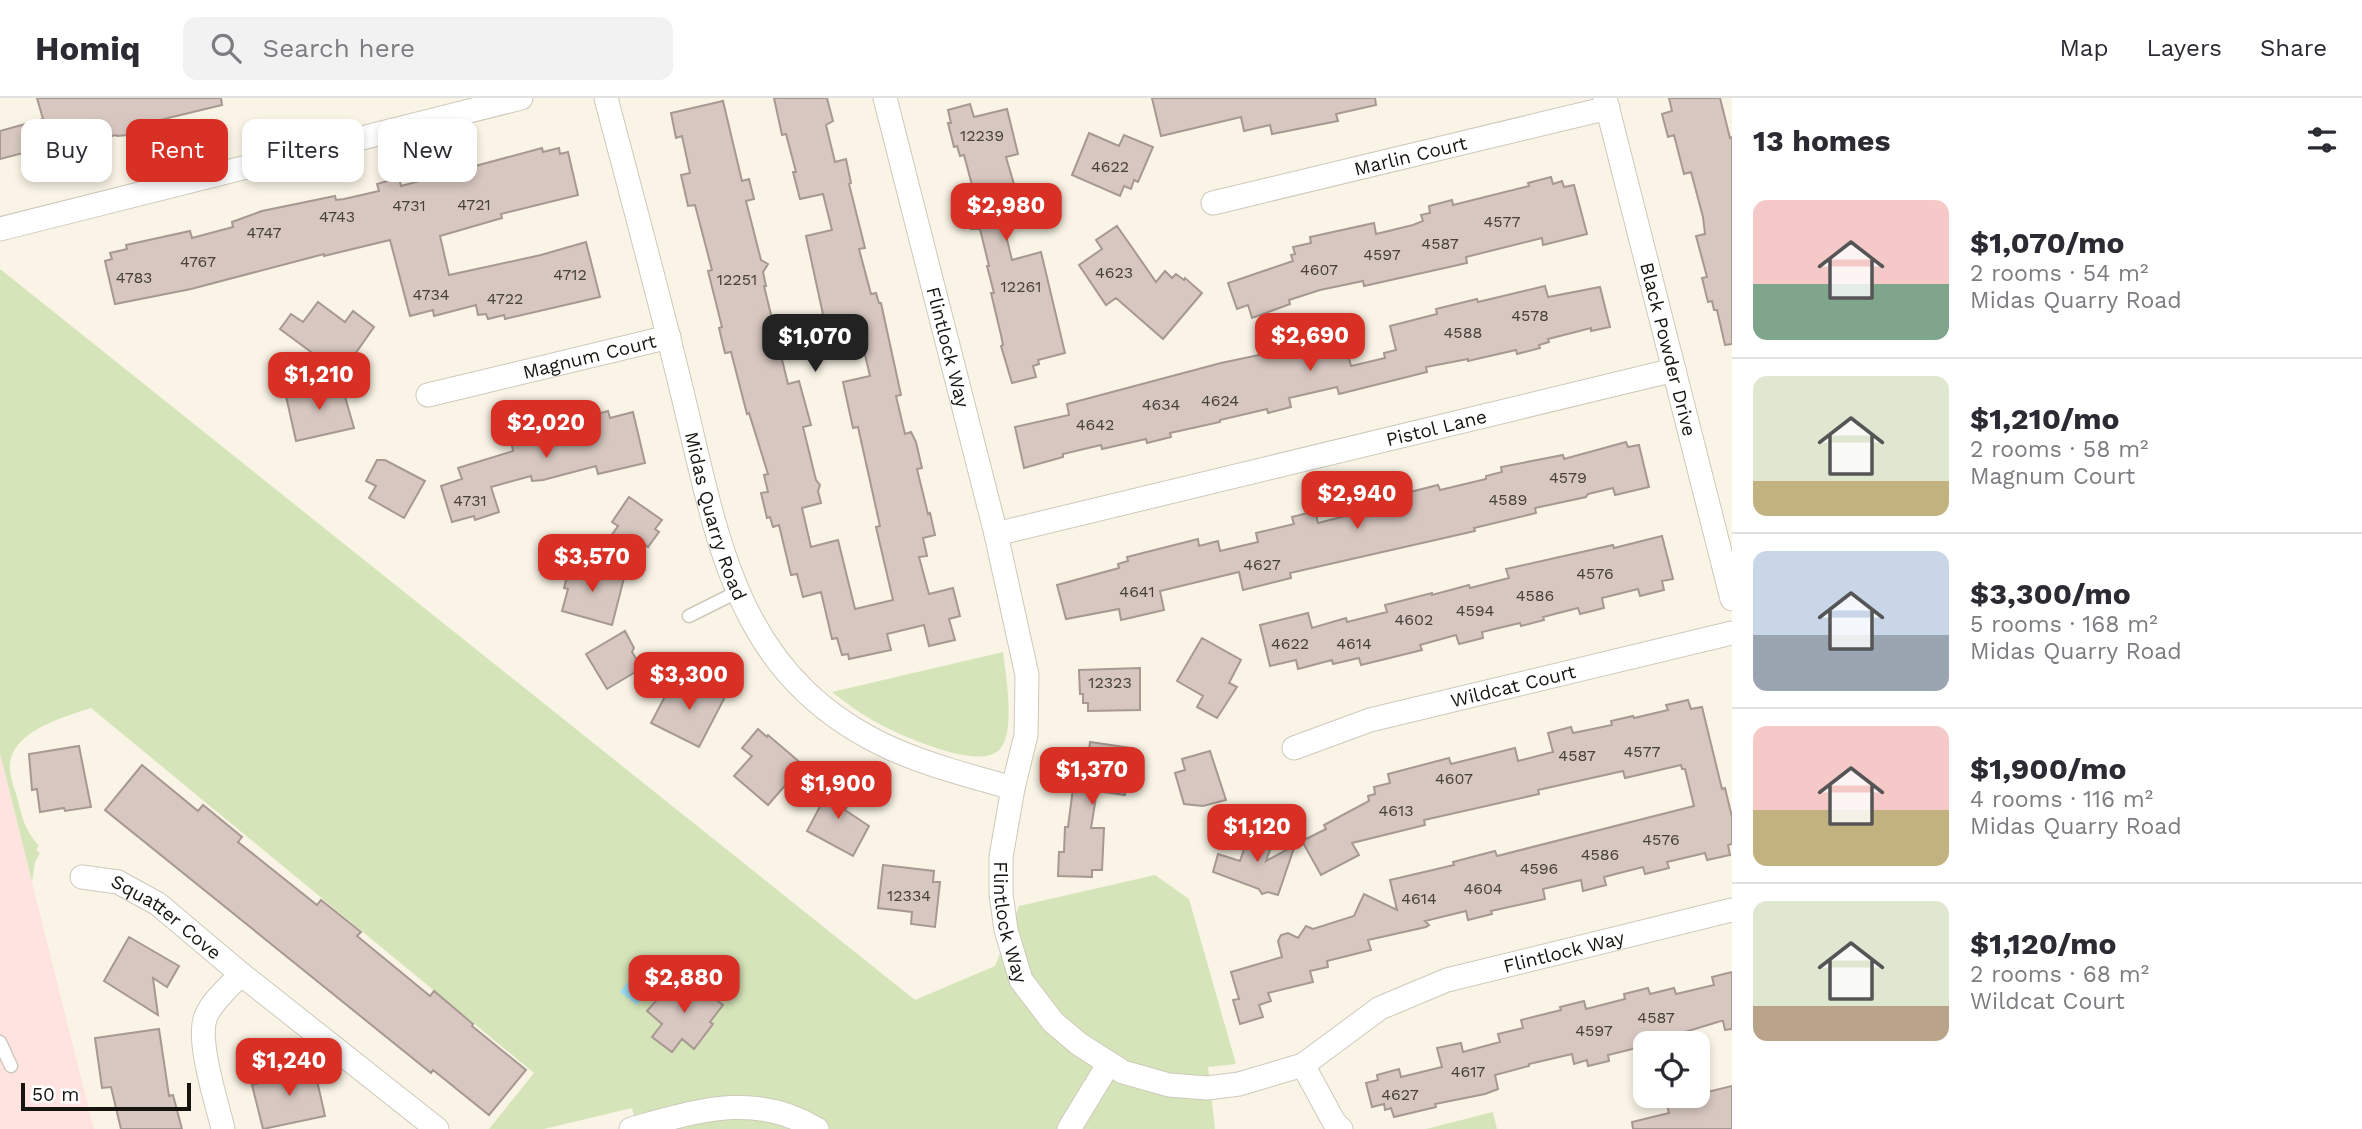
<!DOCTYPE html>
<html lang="en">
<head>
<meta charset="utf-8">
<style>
  body { margin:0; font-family:"Work Sans",sans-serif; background:#f2f2f3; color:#2b2b33; height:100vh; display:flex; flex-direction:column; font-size:26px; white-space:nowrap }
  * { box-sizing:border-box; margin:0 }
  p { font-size:23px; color:#7c7c81 }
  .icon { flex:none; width:38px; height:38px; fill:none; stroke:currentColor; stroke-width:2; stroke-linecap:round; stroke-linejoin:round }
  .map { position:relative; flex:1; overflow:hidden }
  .details { display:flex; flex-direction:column; background:#fff; width:630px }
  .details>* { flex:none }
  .top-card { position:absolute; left:21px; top:21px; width:665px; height:63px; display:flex; gap:14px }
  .fabs { position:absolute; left:1633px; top:933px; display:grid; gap:14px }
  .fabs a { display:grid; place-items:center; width:77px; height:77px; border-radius:14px; background:#fff; box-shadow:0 4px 10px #0003; font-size:35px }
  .scale { position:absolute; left:21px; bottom:18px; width:170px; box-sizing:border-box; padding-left:7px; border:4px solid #16140f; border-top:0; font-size:19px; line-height:24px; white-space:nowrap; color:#16140f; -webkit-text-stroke:5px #fff; paint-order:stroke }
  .price { position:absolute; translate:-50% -60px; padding:0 16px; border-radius:14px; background:#d93025; color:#fff; font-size:23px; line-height:46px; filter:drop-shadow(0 2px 4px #0008) }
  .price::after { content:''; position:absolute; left:50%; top:42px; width:21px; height:16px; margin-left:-10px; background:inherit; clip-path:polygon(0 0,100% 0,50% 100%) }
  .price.selected { background:#222; color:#fff }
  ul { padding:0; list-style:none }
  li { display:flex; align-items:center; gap:21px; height:175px; padding:0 21px }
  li+li { border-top:2px solid #e1e1e2 }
  li span { display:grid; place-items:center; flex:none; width:196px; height:140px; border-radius:14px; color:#555 }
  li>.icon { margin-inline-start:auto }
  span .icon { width:84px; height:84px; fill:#fffc; stroke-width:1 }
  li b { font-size:30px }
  h2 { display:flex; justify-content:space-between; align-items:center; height:84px; padding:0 21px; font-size:30px }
  .pill { padding:0 24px; border-radius:14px; background:#fff; box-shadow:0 4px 10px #0003; font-size:24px; line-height:63px }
  .pill.selected { background:#d93025; color:#fff }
  header { display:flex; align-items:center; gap:42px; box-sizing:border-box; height:98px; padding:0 35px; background:#fff; border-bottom:2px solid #e1e1e2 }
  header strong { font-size:33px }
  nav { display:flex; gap:38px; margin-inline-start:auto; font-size:24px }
  .search { width:490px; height:63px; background:#f2f2f3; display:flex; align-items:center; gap:18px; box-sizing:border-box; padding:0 24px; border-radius:14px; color:#7c7c81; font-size:26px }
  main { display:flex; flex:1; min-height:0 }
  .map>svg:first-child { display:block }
  .commercial { fill:#fee3e0 }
  .green { fill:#d6e5b9 }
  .water { fill:#9ee3f9 }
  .building { fill:#d7c7c0; stroke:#a79891; stroke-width:2 }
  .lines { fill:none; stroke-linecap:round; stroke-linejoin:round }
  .lane-casing { stroke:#cec9bb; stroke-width:15 }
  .street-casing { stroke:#cec9bb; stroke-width:25 }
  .lane { stroke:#fff; stroke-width:12 }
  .street { stroke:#fff; stroke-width:23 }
  .labels { text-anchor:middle; stroke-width:7; stroke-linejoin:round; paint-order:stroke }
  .number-label { font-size:16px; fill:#46413b }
  .street-label { font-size:19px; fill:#16140f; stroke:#fff }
</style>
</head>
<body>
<header>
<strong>Homiq</strong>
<div class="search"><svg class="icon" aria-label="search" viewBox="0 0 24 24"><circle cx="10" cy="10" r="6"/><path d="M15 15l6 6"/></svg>Search here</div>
<nav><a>Map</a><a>Layers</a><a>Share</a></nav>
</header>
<main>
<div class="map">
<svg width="1732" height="1031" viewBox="0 0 1732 1031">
  <rect width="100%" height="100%" fill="#f9f4e5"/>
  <path class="commercial" d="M0,655L32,784L94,1031H0Z"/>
  <path class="green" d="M0,171L915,902L995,868L1019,808L1155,777L1189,801L1236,966L1208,969L1215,1031H637L632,1010L544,1031H489L534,975L91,610C64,619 12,633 10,667C9,677 14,689 17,699C23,722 24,730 39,748L36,752L40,755L35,764L32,784L0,655Z
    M1003,554C1006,577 1015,631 1001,650C982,676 895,635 872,622C858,614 845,604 832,594Z
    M1493,1014L1497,1031H1426Z"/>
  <path class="water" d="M645,862L662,874L637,907L620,894Z"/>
  <path class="building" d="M37,0H221L222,7L160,22L161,25L151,28L152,31L129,37L117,38L116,37L78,46L77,44L50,50V48L0,61V33L43,21Z
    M774,0H827L833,23L826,27L835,64L846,61L851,85L849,86L865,150L859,151L871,196L876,195L879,205H881L901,297L896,298L905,336L911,334L916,344L922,370L917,371L928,416L930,415L935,437L923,440L927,458L919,459L929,496L953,490L960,518L949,521L955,542L929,548L924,527L887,536L891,552L849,561L848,556L842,557L837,540L832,541L821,494L803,499L797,476L791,477L779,427L773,429L770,419L767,420L761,395L768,394L764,377L768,376L749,315L747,316L731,254L725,255L719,230L722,229L708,173L712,172L695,107L688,108L681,77L690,75L682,38L676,40L671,15L723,3L742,83L749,81L754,101L746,103L761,162L768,166L763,174L766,188H764L788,286L799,283L811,327L803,329L816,382L820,387L818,393L821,405L802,410L811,449L838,442L855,511L893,502L876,429L880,428L858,329L853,330L843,284L870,278L860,236L829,244L806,138L832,132L823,96L800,101L793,74H796L786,36L782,37Z
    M1152,0H1375L1376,7L1336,16L1338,23L1272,36L1270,27L1244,33L1241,19L1161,38Z
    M1669,0H1720L1730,40L1732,39V246L1725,247L1717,212H1714L1712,203L1708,204L1702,180L1707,179L1696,138L1705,136L1703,119L1691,74L1684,76L1674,37L1668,39L1662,16L1672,13Z
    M970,6L974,19L1007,11L1018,56L1006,59L1024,120L1003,125L1012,162L1041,154L1065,255L1038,262L1039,266L1033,268L1036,279L1012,285L1001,248L1003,247L1001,237L991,195H994L987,168H989L980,131H971L965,105L976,102L964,57L960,58L957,48L954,49L948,25H951L948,12Z
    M1089,35L1119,48L1124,37L1153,49L1138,84L1134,82L1131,91L1124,88L1120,98L1072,77Z
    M542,50L543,54L559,50L560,56L568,54L578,97L501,116L502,120L440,138L449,177L541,157L586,144L600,199L505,221L504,217L488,221L486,216L478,217L476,207L434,218L433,212L410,218L390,142L324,158V156L191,191L115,206L105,163L112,161L110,155L127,151L126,147L190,133L192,140L233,129L232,124L262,113L335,98L336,102L344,101L379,93L377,86L399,80L401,88Z
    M1551,79L1553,86L1562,83L1564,89L1574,87L1587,136L1543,147L1542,140L1466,159L1467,165L1364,188L1363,183L1320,192L1289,202L1290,206L1252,220L1248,207L1237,211L1228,185L1293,163L1291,157L1295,156L1293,149L1311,145L1310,139L1374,125L1376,136L1413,127L1423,123L1421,117L1430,115L1429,108L1452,102L1453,107L1529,88L1528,85Z
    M1117,128L1156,184L1165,173L1172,180L1176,176L1184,182L1185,180L1202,195L1163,241L1116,200L1106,207L1079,167L1102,151L1096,142Z
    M1545,188L1548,199L1600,189L1610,229L1591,233V230L1548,241L1549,244L1539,247L1540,250L1517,256L1516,252L1468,263V261L1426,269L1427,274L1339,296L1337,289L1289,300L1291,309L1268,315L1267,311L1220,322V324L1170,335L1171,339L1147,345L1146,341L1102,351L1101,347L1063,356V359L1024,370L1015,329L1069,317L1067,306L1221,265L1302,248V252L1344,242L1351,268L1385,260L1384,255L1396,252L1390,228L1437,216L1436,211L1477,201L1478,204Z
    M318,204L345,224L353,213L374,229L341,276L280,231L291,216L303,224Z
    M341,285L354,330L296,343L286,298Z
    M608,313L610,320L633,314L645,365L598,376L596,368L543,382L532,383L531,378L491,389L499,414L475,422L474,418L452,424L441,388L462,381L458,370L513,353L510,338L521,335L520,332L542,327L543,331Z
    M1626,344L1628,349L1639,347L1649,389L1615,397L1613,390L1588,396L1586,399L1535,410L1536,415L1474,430L1475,433L1290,475L1291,480L1243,492L1239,474L1160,493L1164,512L1121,522L1119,511L1066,521L1057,487L1119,470L1118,466L1128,463L1127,459L1198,441L1199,448L1218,443L1220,453L1258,444L1256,435L1294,426L1292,419L1315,413L1318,425L1361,414L1360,409L1377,406L1375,399L1397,394L1398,397L1438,387L1440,392L1486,381V378L1502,374L1501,369L1563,357L1564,361Z
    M377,362H385L425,383L404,420L369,400L376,388L366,383Z
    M629,399L662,422L655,431L659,434L648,449L639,442L626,460L606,445L618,428L612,424Z
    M1662,438L1673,481L1662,483L1664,492L1640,498L1638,491L1602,500L1604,510L1580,516L1578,510L1543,519L1544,522L1521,528L1520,525L1482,534L1483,540L1459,546L1456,537L1420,547L1422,552L1361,567L1359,560L1333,566L1332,562L1298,571L1296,562L1270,568L1260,527L1308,515L1312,530L1346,520L1347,524L1387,514L1385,507L1432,495V497L1469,487L1470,490L1509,480L1506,471L1613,447L1614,450Z
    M570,466L624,480L612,527L562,513L568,491L564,490Z
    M625,533L634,550L632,554L642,570L607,591L586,556Z
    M1202,540L1241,562L1229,585L1237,589L1217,620L1197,609L1203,598L1177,583Z
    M1140,570V612L1088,613V605H1083V596H1080L1079,572Z
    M673,583L694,594L696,590L702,593L705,587L726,597L699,649L651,625Z
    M1688,602L1691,611L1702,609L1722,691L1725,690L1732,719V746L1728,747L1730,757L1707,762L1705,755L1667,764L1669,770L1645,776L1643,769L1604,779L1606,787L1583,793L1581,782L1543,791L1545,801L1491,813L1492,816L1468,822L1466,813L1425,823L1429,827L1426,829L1368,842L1371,852L1327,863L1328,869L1310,873L1313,884L1268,895L1271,903L1259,907L1263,919L1240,926L1233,902L1239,901L1231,874L1282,859L1278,843L1281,837L1288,835L1298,840L1306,828L1313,831L1354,818L1364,796L1397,812L1390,782L1454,767L1453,764L1495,753L1497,758L1694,708L1685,671H1682L1681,667L1625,680L1623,673L1538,692L1539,696L1424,722L1425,727L1352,745L1359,757L1321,777L1302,743L1326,731L1324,727L1369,703L1368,698L1375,696L1374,689L1390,685L1388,676L1449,660L1451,666L1515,650L1518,663L1553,654L1548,635L1571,629L1573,635L1612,627L1611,623L1633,618L1634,620L1668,612L1666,607Z
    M758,631L767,639L768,637L803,667L768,707L734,678L752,658L742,650Z
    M1090,644L1132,650L1125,697L1097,693L1091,730H1104L1102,772H1092V779L1058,778L1059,754H1064L1065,729H1068L1076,667L1080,668L1083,651L1089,652Z
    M79,648L91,709L65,713L64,710L40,714L37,691L32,692L29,656Z
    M1210,653L1226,702L1203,708L1184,706L1175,675L1185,672L1182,661Z
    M142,667L198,713L203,707L242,739L238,744L317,807L321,802L361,834L357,838L430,898L434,893L473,926L472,928L526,972L489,1017L433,972L431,975L105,712Z
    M834,682L855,693L845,712L869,728L853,758L807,733Z
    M1251,730L1275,738L1266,763L1295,747L1278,797L1268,794L1262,796L1259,791L1213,774L1218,756L1240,763Z
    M883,767L934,773L933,784H940L935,829L911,826L912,814L878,810Z
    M129,839L179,868L167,889L153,880L158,917L104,883Z
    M1732,874V931L1725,932L1723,923H1721L1685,934L1686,938L1657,945H1645V948L1608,957L1609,963L1588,968L1587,962L1574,966L1572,956L1529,966V968L1495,977L1498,991L1485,996L1435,1006L1436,1009L1394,1019L1391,1010L1385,1012L1384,1006L1372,1009L1366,985L1378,982L1377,977L1399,971L1401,979L1442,969L1437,950L1461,945L1463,954L1500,944L1498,936L1523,930L1521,922L1561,912L1560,909L1584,903L1586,911L1625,901L1624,896L1648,890L1650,896L1674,890L1676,896L1714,887L1712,879Z
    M675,881L689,892L695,886L723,907L710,924L713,926L694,951L682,941L672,954L652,939L662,926L647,913Z
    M159,931L169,998L173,997L182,1031H121L111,989L102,990L95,940Z
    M314,969L325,1018L263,1031L252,987L272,982L270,977Z
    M1732,988V1031H1633L1632,1024L1669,1015L1666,1004Z"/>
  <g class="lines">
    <g class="lane-casing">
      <path id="lane" d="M689,518L737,494
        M0,944L11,968"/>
    </g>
    <g class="street-casing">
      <g id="street">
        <path id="s1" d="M606,0C632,99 659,198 683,298C719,446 736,580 892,651C931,668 973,679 1013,690"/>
        <path id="s2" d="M885,0L996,436L1027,577L1026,637L1013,690L1001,759V796L1006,832L1021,882L1053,924L1079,946L1123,974L1169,987L1207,990L1239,986L1303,967L1380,910L1447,882L1732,812"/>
        <path id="s3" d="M1605,0L1732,501"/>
        <path id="s4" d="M1213,105L1608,10"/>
        <path d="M0,131L521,0"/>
        <path id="s5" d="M428,297L669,239"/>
        <path id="s6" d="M996,436L1674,272"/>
        <path id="s7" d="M1294,650L1370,622L1732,535"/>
        <path id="s8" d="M82,779L118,784L158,806L241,876L437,1031"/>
        <path d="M1303,967L1334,1024L1341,1031"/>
        <path d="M223,1031C217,1005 196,942 206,918C213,902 229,889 241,876"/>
        <path d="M631,1031C697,1013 754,993 817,1031"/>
        <path d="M1069,1031L1108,967"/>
      </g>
    </g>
    <use href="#lane" class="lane"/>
    <use href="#street" class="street"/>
  </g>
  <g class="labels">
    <g class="number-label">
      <text x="982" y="43">12239</text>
      <text x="1110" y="74">4622</text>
      <text x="474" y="112">4721</text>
      <text x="409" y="113">4731</text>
      <text x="337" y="124">4743</text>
      <text x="1502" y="129">4577</text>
      <text x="264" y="140">4747</text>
      <text x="1440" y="151">4587</text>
      <text x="1382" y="162">4597</text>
      <text x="198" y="169">4767</text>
      <text x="1319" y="177">4607</text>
      <text x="1114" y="180">4623</text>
      <text x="570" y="182">4712</text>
      <text x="134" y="185">4783</text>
      <text x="737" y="187">12251</text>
      <text x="1021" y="194">12261</text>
      <text x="431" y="202">4734</text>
      <text x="505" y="206">4722</text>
      <text x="1530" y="223">4578</text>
      <text x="1463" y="240">4588</text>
      <text x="1220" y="308">4624</text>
      <text x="1161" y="312">4634</text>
      <text x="1095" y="332">4642</text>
      <text x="1568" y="385">4579</text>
      <text x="1508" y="407">4589</text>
      <text x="470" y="408">4731</text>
      <text x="1262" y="472">4627</text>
      <text x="1595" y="481">4576</text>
      <text x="1137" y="499">4641</text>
      <text x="1535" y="503">4586</text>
      <text x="1475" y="518">4594</text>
      <text x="1414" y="527">4602</text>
      <text x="1290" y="551">4622</text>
      <text x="1354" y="551">4614</text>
      <text x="1110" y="590">12323</text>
      <text x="1642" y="659">4577</text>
      <text x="1577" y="663">4587</text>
      <text x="1454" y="686">4607</text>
      <text x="1396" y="718">4613</text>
      <text x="1661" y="747">4576</text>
      <text x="1600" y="762">4586</text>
      <text x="1539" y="776">4596</text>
      <text x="1483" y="796">4604</text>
      <text x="909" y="803">12334</text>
      <text x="1419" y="806">4614</text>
      <text x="1656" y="925">4587</text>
      <text x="1594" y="938">4597</text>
      <text x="1468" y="979">4617</text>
      <text x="1400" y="1002">4627</text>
    </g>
    <g class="street-label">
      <text dy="7" stroke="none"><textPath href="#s4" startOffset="203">Marlin Court</textPath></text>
      <text dy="7" stroke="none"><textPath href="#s2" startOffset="257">Flintlock Way</textPath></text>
      <text dy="7" stroke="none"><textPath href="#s3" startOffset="259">Black Powder Drive</textPath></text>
      <text dy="7" stroke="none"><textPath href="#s5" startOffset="166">Magnum Court</textPath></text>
      <text dy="7" stroke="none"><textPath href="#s6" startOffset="453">Pistol Lane</textPath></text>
      <text dy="7" stroke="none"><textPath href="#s1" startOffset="432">Midas Quarry Road</textPath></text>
      <text dy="7" stroke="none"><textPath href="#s7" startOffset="228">Wildcat Court</textPath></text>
      <text dy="7" stroke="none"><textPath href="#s8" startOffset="96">Squatter Cove</textPath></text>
      <text dy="7" stroke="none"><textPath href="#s2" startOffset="845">Flintlock Way</textPath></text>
      <text dy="7" stroke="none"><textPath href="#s2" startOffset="1517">Flintlock Way</textPath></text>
    </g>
  </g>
</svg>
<div class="fabs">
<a><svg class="icon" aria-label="locate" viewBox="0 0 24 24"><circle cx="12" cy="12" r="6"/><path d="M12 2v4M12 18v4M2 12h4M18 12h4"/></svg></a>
</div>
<div class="scale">50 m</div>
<b class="price" style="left:1006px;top:145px">$2,980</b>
<b class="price" style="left:1310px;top:275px">$2,690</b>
<b class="price selected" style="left:815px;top:276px">$1,070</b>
<b class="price" style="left:319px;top:314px">$1,210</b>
<b class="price" style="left:546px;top:362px">$2,020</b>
<b class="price" style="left:1357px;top:433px">$2,940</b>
<b class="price" style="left:592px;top:496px">$3,570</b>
<b class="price" style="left:689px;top:614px">$3,300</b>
<b class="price" style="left:1092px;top:709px">$1,370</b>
<b class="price" style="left:838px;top:723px">$1,900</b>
<b class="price" style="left:1257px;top:766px">$1,120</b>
<b class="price" style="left:684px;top:917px">$2,880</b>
<b class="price" style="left:289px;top:1000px">$1,240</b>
<div class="top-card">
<a class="pill">Buy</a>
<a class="pill selected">Rent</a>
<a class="pill">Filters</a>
<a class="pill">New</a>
</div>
</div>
<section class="details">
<h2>13 homes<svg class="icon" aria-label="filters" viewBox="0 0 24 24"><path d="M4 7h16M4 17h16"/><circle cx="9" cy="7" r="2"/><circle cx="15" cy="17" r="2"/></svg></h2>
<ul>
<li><span style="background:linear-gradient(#f6c9c9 60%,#7fa58c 0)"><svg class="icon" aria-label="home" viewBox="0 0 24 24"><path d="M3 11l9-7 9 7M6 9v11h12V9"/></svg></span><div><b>$1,070/mo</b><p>2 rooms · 54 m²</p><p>Midas Quarry Road</p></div></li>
<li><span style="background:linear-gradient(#dfe7d0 75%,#c2b280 0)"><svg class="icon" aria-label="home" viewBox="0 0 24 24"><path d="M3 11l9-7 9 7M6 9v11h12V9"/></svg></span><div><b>$1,210/mo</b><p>2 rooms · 58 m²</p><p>Magnum Court</p></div></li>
<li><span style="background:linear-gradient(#c9d6e8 60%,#9aa5b1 0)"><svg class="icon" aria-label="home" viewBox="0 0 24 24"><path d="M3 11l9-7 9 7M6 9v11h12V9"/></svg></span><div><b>$3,300/mo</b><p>5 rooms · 168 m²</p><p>Midas Quarry Road</p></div></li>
<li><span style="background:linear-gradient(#f6c9c9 60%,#c2b280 0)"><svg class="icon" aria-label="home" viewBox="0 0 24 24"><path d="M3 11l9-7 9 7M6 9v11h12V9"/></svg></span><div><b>$1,900/mo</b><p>4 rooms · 116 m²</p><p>Midas Quarry Road</p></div></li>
<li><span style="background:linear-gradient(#dfe7d0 75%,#b9a48a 0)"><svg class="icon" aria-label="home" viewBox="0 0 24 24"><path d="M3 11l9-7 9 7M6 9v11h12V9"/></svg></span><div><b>$1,120/mo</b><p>2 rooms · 68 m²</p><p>Wildcat Court</p></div></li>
</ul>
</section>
</main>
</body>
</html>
